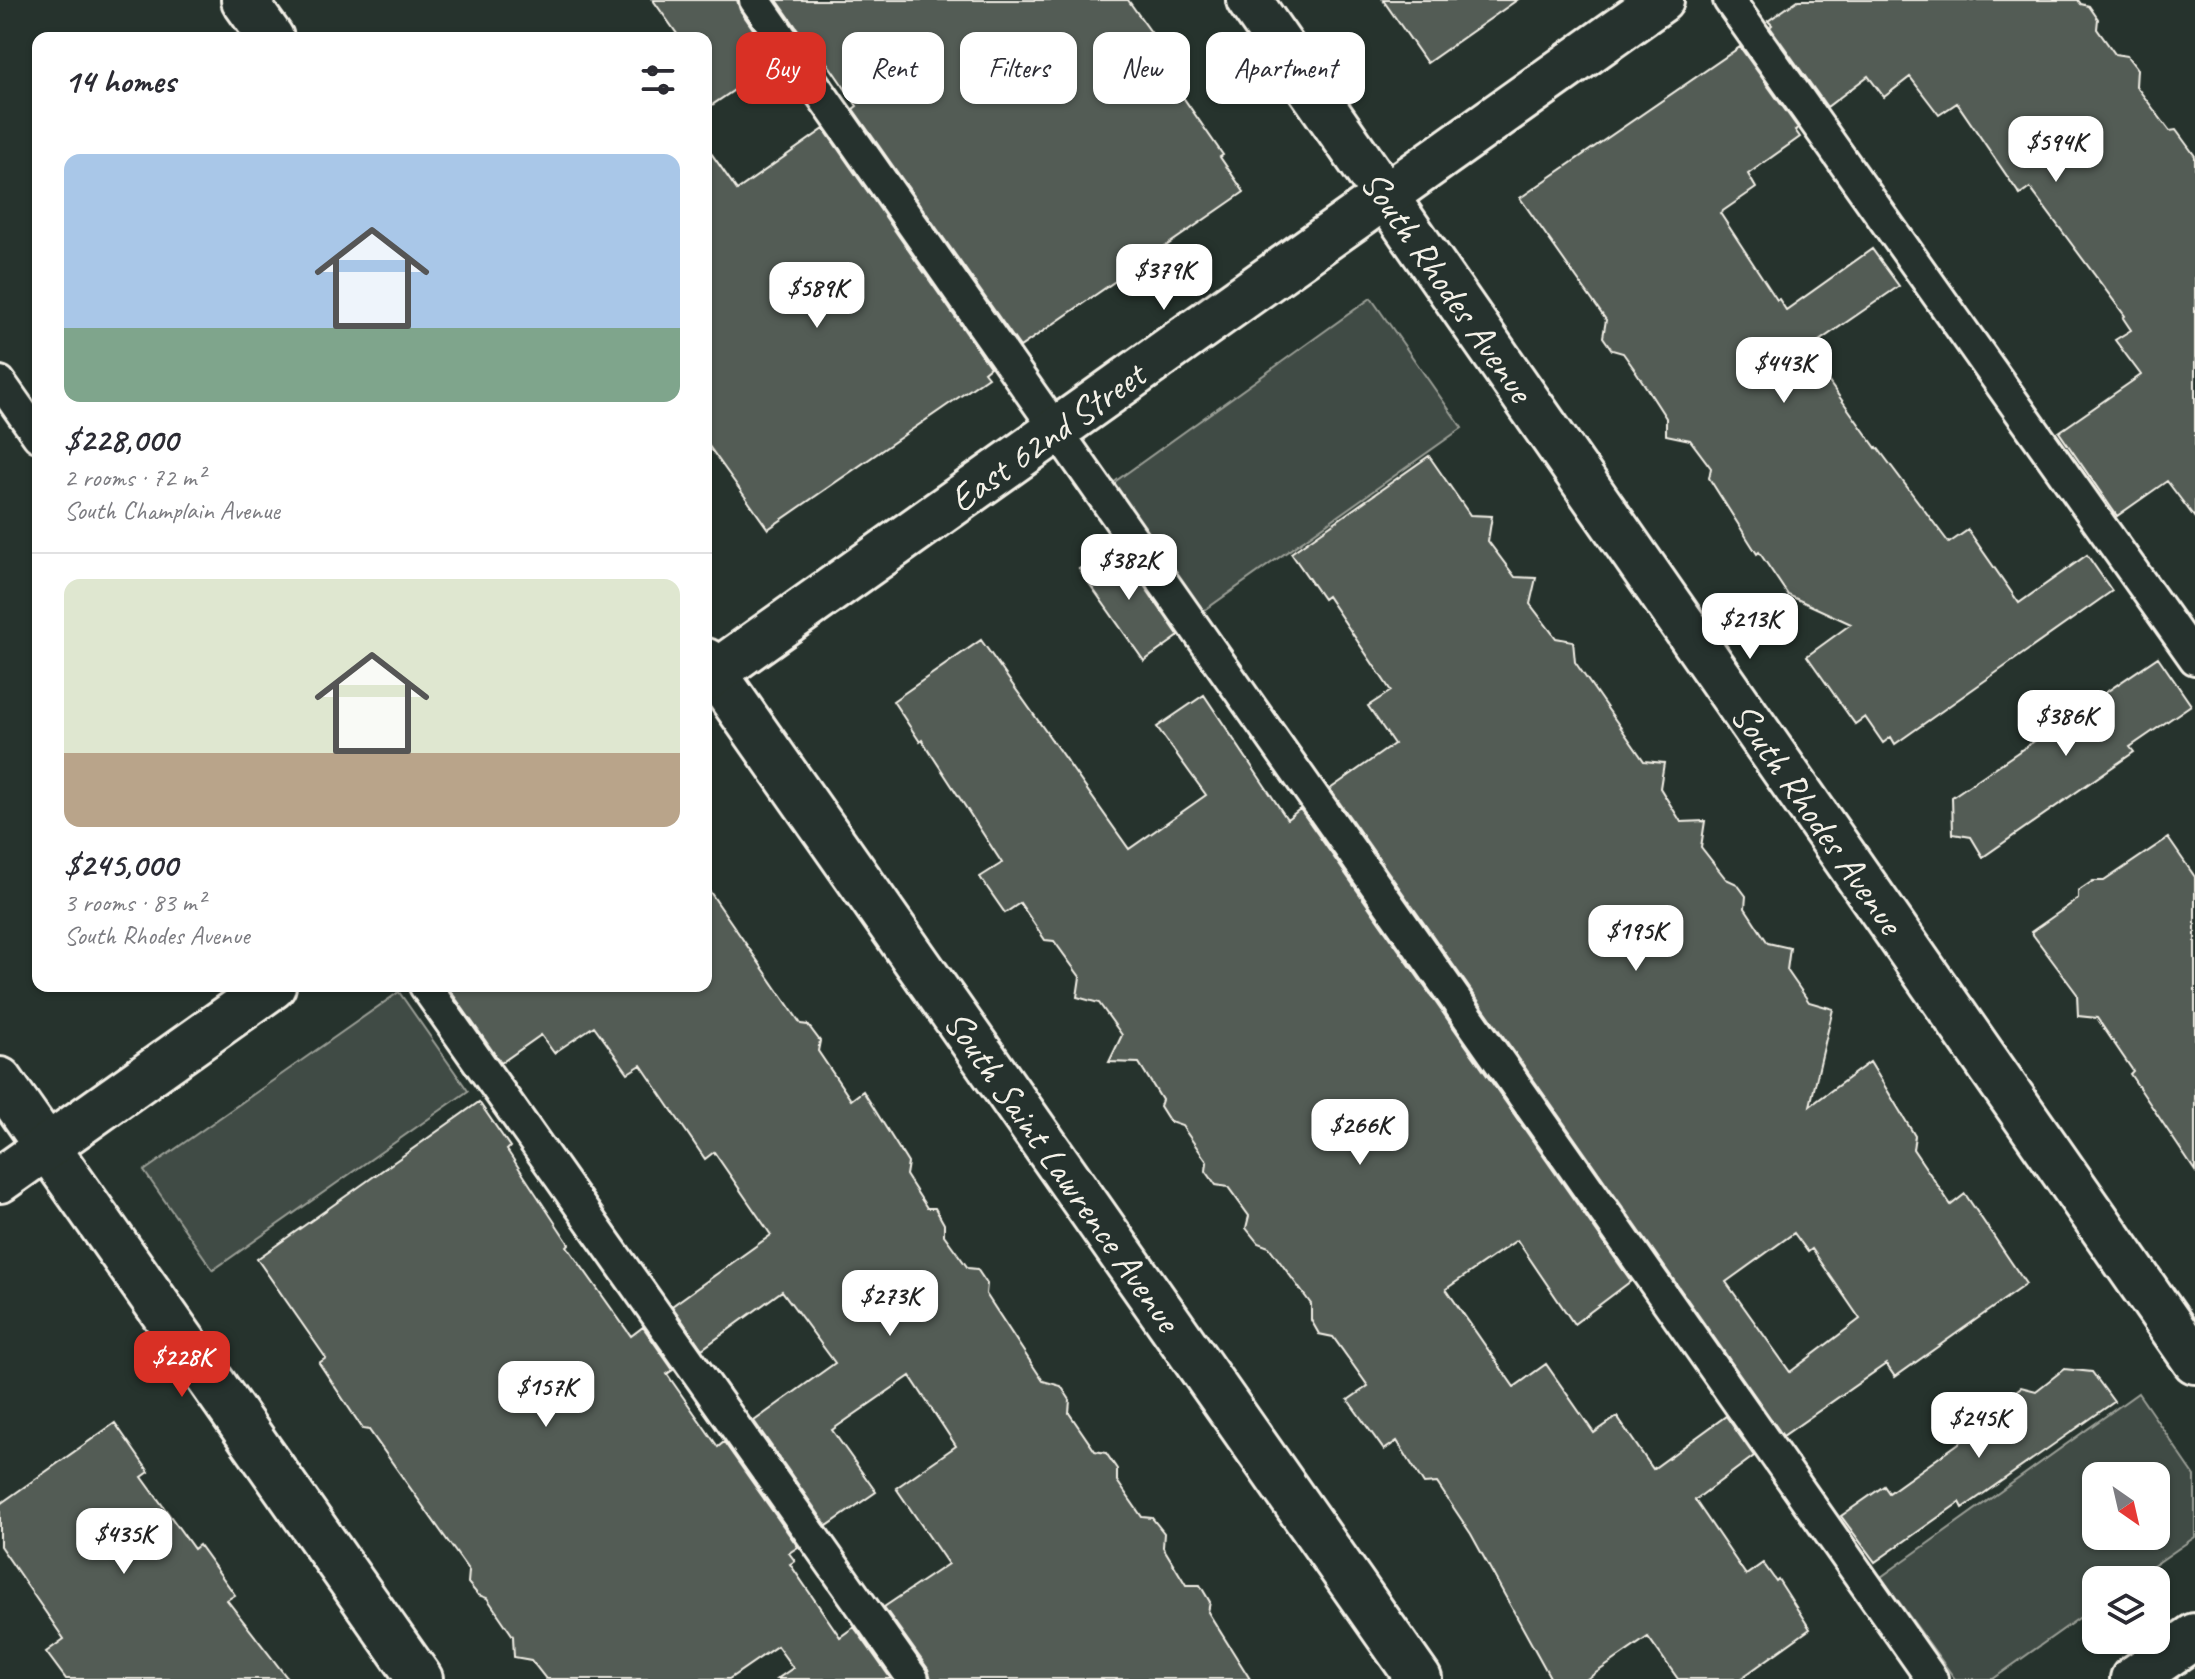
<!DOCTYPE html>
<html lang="en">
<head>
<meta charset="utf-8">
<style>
  body { margin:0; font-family:Caveat,sans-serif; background:#f2f2f3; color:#2b2b33; height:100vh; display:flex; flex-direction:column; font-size:30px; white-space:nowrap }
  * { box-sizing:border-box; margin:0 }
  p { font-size:26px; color:#7c7c81 }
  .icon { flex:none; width:44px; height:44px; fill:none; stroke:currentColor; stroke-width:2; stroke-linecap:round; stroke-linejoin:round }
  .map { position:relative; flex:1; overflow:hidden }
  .sheet { position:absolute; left:32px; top:32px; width:680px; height:960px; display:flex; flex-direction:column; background:#fff; border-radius:16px; box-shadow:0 2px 6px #0004 }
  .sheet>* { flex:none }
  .banner { position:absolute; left:736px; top:32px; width:760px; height:72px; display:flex; gap:16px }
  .needle { width:52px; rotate:146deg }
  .buttons { position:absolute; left:2082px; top:1462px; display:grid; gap:16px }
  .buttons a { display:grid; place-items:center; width:88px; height:88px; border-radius:16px; background:#fff; box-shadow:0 2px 6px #0004; font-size:40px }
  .price { position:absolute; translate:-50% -68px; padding:0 18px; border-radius:16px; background:#fff; color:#222; font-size:26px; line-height:52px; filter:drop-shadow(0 2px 4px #0008) }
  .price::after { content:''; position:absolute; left:50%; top:48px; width:24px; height:18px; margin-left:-12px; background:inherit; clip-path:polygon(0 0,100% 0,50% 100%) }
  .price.active { background:#d93025; color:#fff }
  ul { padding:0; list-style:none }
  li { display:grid; align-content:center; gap:16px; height:424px; padding:0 32px }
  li+li { border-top:2px solid #e1e1e2 }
  li span { display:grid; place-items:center; height:248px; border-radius:16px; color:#555 }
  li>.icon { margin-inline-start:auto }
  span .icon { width:144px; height:144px; fill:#fffc; stroke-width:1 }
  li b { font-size:34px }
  h2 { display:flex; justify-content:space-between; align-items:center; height:96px; padding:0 32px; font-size:34px }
  .tag { padding:0 28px; border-radius:16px; background:#fff; box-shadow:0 2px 6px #0004; font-size:28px; line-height:72px }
  .tag.active { background:#d93025; color:#fff }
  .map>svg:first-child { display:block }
  .green { fill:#414b45; stroke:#9a9e96; stroke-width:2; fill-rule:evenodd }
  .building { fill:#525c55; stroke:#f4f1e8; stroke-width:2; fill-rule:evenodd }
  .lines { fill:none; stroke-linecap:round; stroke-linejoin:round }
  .lane-casing { stroke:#f4f1e8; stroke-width:36 }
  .street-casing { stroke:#f4f1e8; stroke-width:50 }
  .secondary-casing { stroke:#f4f1e8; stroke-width:50 }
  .lane { stroke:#26332d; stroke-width:30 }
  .street { stroke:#26332d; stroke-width:44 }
  .secondary { stroke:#26332d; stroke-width:44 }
  .labels { text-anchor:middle; stroke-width:8; stroke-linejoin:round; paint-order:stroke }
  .street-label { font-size:38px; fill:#f4f1e8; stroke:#26332d }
</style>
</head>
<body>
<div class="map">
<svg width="2195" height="1679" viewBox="0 0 2195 1679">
  <rect width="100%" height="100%" fill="#26332d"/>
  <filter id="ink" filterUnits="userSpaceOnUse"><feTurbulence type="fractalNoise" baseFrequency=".0125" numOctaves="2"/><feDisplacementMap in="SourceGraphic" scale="16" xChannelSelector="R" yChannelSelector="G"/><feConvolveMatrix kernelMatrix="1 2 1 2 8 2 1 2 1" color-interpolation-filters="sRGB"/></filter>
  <g filter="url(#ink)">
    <path class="green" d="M1371,298L1462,428L1202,612L1113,483Z
      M399,992L468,1091L213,1270L144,1171Z
      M2138,1393L2195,1476V1537L2133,1580H2096V1606L1993,1679H1955L1881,1577ZM2156,1476V1536H2096V1476Z"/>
    <path class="building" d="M653,0H737L740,10L776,62L706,109V38H680Z
      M777,0H1128L1158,42L1149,48L1223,155L1220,157L1244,192L1020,347L853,109L857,106L810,38L806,41Z
      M1383,0H1517L1427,63Z
      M1798,0H2078L2081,4L2089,6L2098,19L2097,29L2115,54L2127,56L2137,69L2136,86L2170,131L2176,130L2195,156V518L2167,481L2117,516L2059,432L2141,375L2115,340L2131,330L2123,318L2125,316L2030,188L2020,195L1957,103L1939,115L1910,77L1884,97L1868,76L1827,107L1770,27L1772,25L1768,21Z
      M1740,47L1798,128L1795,130L1800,137L1748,174L1756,188L1720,213L1777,300L1779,299L1786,310L1872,249L1899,286L1806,350L1876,448L1877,447L1949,543L1968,530L2019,603L2087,555L2112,591L1895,744L1891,737L1883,743L1865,717L1855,724L1807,656L1851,624L1788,595L1759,552L1757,554L1709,478L1711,468L1690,440L1666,435V418L1635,370L1623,353L1612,350L1603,337L1606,320L1520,198Z
      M824,129L990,367L984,372L988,377L768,529L706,442V146L737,190Z
      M1429,456L1470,515L1492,516L1488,541L1515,577L1536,578L1530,604L1556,638L1573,641L1575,662L1644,761L1664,763L1660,788L1681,822L1705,821L1701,847L1726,879L1737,884L1746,896L1745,908L1768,943L1790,948L1787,970L1809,1002L1833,1009L1810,1106L1870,1062L1915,1136L1913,1149L1951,1205L1965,1194L2026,1284L1895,1377L1886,1364L1783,1436L1330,789L1394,744L1368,706L1391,691L1327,596L1323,599L1291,553ZM1794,1233L1808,1252L1812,1249L1860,1319L1790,1372L1726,1282Z
      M1115,544L1179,636L1144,661L1079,569Z
      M981,640L1129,849L1206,795L1157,727L1204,695L1287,819L1300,809L1631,1281L1574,1324L1517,1240L1446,1289L1514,1387L1546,1364L1594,1433L1617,1417L1653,1469L1726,1416L1754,1456L1695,1500L1746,1575L1763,1563L1776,1581L1778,1579L1810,1629L1740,1679H1678L1648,1637L1587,1679H1551L1471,1534L1437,1483L1424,1484L1397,1441L1384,1450L1348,1400L1368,1386L1333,1337L1319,1334L1311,1320V1304L1269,1247L1258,1243L1246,1228L1249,1216L1228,1187L1216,1185L1206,1171L1207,1162L1182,1126L1170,1122L1160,1106L1162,1100L1139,1063L1109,1062L1122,1035L1099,1003L1077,997L1080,977L1054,941L1045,940L1020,903L1005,913L980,877L1002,863L922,740L920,742L893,701Z
      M2158,657L2191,705L2130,747L2134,752L1983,857L1971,837L1953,834L1952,797Z
      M2168,838L2195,877V1171L2130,1074L2133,1071L2097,1018L2078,1016L2077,994L2031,932L2078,899V891L2093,881H2104Z
      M706,886L801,1024L808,1025L820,1041L818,1051L851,1100L863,1091L908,1163L906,1175L927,1208H935L944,1224V1235L968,1268L977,1269L987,1284L986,1294L1043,1381L1061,1386L1070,1400L1069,1413L1095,1451L1106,1453L1117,1469V1481L1142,1517L1152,1518L1164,1533L1163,1547L1186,1585H1200L1210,1602L1208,1612L1250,1679H931L928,1669L884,1607L948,1564L896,1488L956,1446L910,1376L832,1430L876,1492L827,1526L754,1421L835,1363L782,1291L702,1349L672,1306L771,1235L714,1152L705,1159L641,1065L628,1073L594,1026L554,1053L541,1035L501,1063L447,986H706Z
      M479,1102L510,1147L507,1150L569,1244L567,1246L631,1336L643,1327L673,1370L667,1374L718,1447L724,1442L798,1547L789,1553L795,1561L790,1564L840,1637L854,1627L891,1679H777L793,1668L777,1646L729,1679H546L531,1660L514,1657L513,1636L487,1598L478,1595L468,1583L469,1571L369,1430L363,1429L319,1363L326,1358L257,1259Z
      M2064,1369L2092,1372L2114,1402L1963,1508L1960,1502L1875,1562L1841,1516L1884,1486L1889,1493L1980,1428L1982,1418L2021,1387L2036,1391Z
      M115,1423L149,1472L142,1477L194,1549L199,1545L235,1595L227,1600L288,1679H66L46,1652L64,1639L0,1546V1504Z"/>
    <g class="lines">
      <g class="lane-casing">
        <path id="lane" d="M755,0L1932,1679
          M1729,0L2195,659
          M0,382L38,436
          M425,986L913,1679"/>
      </g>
      <g class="street-casing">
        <g id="street">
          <path d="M244,0L271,38"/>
          <path id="s1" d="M1249,0L2195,1361"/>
          <path id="s2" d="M706,661L1419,1679"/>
          <path id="s3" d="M706,679L1661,0"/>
          <path d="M0,1080L420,1679"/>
          <path d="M0,1180L273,986"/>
        </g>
      </g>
      <g class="secondary-casing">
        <path id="secondary" d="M2133,1679L2195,1636"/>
      </g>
      <use href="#lane" class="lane"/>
      <use href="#street" class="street"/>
      <use href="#secondary" class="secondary"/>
    </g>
  </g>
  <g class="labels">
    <g class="street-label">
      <text dy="13" stroke="none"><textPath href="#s1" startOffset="348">South Rhodes Avenue</textPath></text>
      <text dy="13" stroke="none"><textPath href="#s3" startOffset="418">East 62nd Street</textPath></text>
      <text dy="13" stroke="none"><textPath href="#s1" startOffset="996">South Rhodes Avenue</textPath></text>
      <text dy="13" stroke="none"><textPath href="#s2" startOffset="622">South Saint Lawrence Avenue</textPath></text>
    </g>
  </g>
</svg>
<div class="buttons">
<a><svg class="needle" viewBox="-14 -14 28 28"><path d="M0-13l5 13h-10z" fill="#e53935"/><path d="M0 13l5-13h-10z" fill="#7c7c81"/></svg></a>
<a><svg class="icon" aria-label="layers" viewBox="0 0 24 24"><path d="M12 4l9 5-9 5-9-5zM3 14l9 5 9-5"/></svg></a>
</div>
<b class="price" style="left:2056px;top:184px">$594K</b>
<b class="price" style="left:1164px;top:312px">$379K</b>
<b class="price" style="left:817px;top:330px">$589K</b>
<b class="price" style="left:1784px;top:405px">$443K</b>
<b class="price" style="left:1129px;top:602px">$382K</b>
<b class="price" style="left:1750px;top:661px">$213K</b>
<b class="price" style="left:2066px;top:758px">$386K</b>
<b class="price" style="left:1636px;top:973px">$195K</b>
<b class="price" style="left:1360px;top:1167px">$266K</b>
<b class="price" style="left:890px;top:1338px">$273K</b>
<b class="price active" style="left:182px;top:1399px">$228K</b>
<b class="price" style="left:546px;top:1429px">$157K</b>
<b class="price" style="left:1979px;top:1460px">$245K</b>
<b class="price" style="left:124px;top:1576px">$435K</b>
<div class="banner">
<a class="tag active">Buy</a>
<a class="tag">Rent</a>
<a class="tag">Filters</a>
<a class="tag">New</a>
<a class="tag">Apartment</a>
</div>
<section class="sheet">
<h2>14 homes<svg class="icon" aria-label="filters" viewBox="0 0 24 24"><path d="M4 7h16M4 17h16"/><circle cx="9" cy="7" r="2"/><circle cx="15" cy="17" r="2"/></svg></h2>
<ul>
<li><span style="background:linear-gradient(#a9c7e8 70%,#7fa58c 0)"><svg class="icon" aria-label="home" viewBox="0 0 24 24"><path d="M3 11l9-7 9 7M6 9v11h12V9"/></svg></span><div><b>$228,000</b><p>2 rooms · 72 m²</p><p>South Champlain Avenue</p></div></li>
<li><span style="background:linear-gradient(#dfe7d0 70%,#b9a48a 0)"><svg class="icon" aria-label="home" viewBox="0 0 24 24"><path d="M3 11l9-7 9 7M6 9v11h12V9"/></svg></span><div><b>$245,000</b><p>3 rooms · 83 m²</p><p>South Rhodes Avenue</p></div></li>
</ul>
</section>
</div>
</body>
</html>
